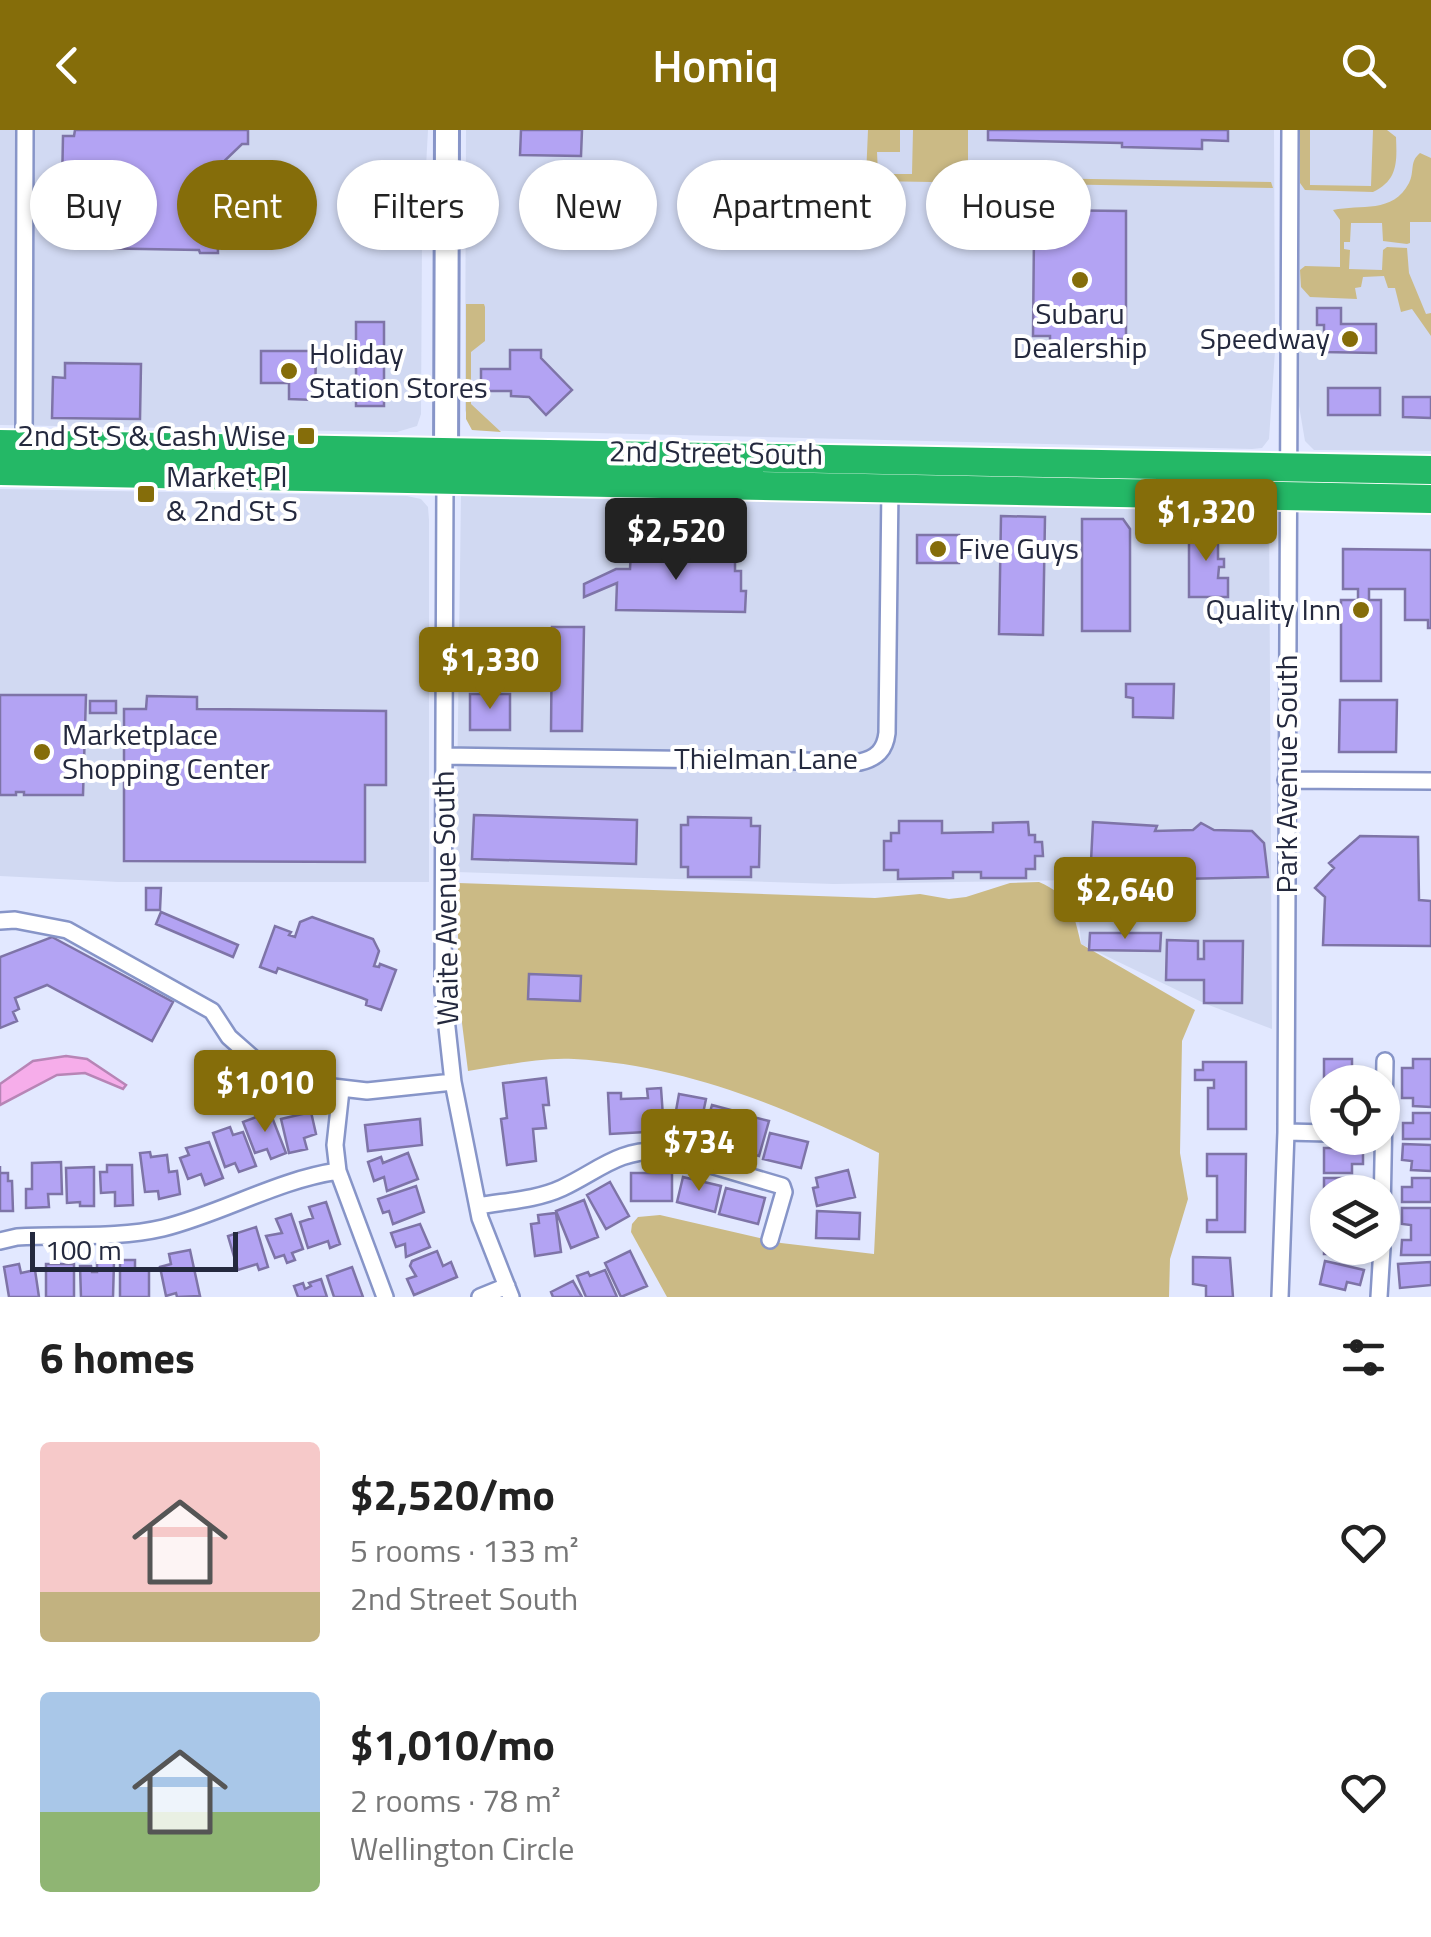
<!DOCTYPE html>
<html lang="en">
<head>
<meta charset="utf-8">
<style>
  body { margin:0; font-family:"Titillium Web",sans-serif; background:#f2f2f2; color:#222; height:100vh; display:flex; flex-direction:column; font-size:38px; white-space:nowrap }
  * { box-sizing:border-box; margin:0 }
  p { font-size:32px; color:#767676 }
  .icon { flex:none; width:55px; height:55px; fill:none; stroke:currentColor; stroke-width:2; stroke-linecap:round; stroke-linejoin:round }
  .map { position:relative; height:1167px; overflow:hidden }
  .side { display:flex; flex-direction:column; background:#fff; flex:1 }
  .side>* { flex:none }
  .hud { position:absolute; left:30px; top:30px; width:1372px; height:90px; display:flex; gap:20px }
  .controls { position:absolute; left:1310px; top:935px; display:grid; gap:20px }
  .controls a { display:grid; place-items:center; width:90px; height:90px; border-radius:50%; background:#fff; box-shadow:0 2px 8px #0004; font-size:50px }
  .scale { position:absolute; left:30px; bottom:25px; width:208px; box-sizing:border-box; padding-left:10px; border:5px solid #24293e; border-top:0; font-size:28px; line-height:35px; white-space:nowrap; color:#24293e; -webkit-text-stroke:8px #fff; paint-order:stroke }
  .price { position:absolute; translate:-50% -85px; padding:0 22px; border-radius:10px; background:#856d0a; color:#fff; font-size:32px; line-height:65px; filter:drop-shadow(0 2px 5px #0008) }
  .price::after { content:''; position:absolute; left:50%; top:60px; width:30px; height:22px; margin-left:-15px; background:inherit; clip-path:polygon(0 0,100% 0,50% 100%) }
  .price.active { background:#222; color:#fff }
  ul { padding:0; list-style:none }
  li { display:flex; align-items:center; gap:30px; height:250px; padding:0 40px }
  li span { display:grid; place-items:center; flex:none; width:280px; height:200px; border-radius:10px; color:#555 }
  li>.icon { margin-inline-start:auto }
  span .icon { width:120px; height:120px; fill:#fffc; stroke-width:1 }
  li b { font-size:42px }
  h2 { display:flex; justify-content:space-between; align-items:center; height:120px; padding:0 40px; font-size:42px }
  .chip { padding:0 35px; border-radius:45px; background:#fff; box-shadow:0 2px 8px #0004; font-size:35px; line-height:90px }
  .chip.active { background:#856d0a; color:#fff }
  header { display:flex; justify-content:space-between; align-items:center; height:130px; padding:0 40px; background:#856d0a; color:#fff; font-size:45px; font-weight:600 }
  .map>svg:first-child { display:block }
  .built { fill:#d1d9f2 }
  .green { fill:#cbba85 }
  .water { fill:#f6adea; stroke:#b785b6; stroke-width:2.5 }
  .building { fill:#b3a3f3; stroke:#7e74a7; stroke-width:2.5 }
  .lines { fill:none; stroke-linecap:round; stroke-linejoin:round }
  .street-casing { stroke:#8795c8; stroke-width:20 }
  .secondary-casing { stroke:#8795c8; stroke-width:28 }
  .highway-casing { stroke:#fff; stroke-width:32 }
  .street { stroke:#fff; stroke-width:15 }
  .secondary { stroke:#fff; stroke-width:22 }
  .highway { stroke:#24b866; stroke-width:28 }
  .poi-dot { fill:#856d0a; stroke:#fff; stroke-width:4 }
  .labels { text-anchor:middle; stroke-width:8; stroke-linejoin:round; paint-order:stroke }
  .poi-label { font-size:30px; fill:#24293e; stroke:#fff; text-anchor:start }
  .street-label { font-size:30px; fill:#24293e; stroke:#fff }
</style>
</head>
<body>
<header><svg class="icon" aria-label="back" viewBox="0 0 24 24"><path d="M15 5l-7 7 7 7"/></svg>Homiq<svg class="icon" aria-label="search" viewBox="0 0 24 24"><circle cx="10" cy="10" r="6"/><path d="M15 15l6 6"/></svg></header>
<div class="map">
<svg width="1431" height="1167" viewBox="0 0 1431 1167">
  <rect width="100%" height="100%" fill="#e2e8ff"/>
  <path class="built" d="M0,0H428L422,111L421,284L417,296L397,302L0,295Z
    M466,0H1274L1275,221L1269,309L1262,318L1252,319L472,300L465,280Z
    M1300,0H1431V321L1314,320L1305,311L1298,270Z
    M0,359L407,366L421,369L428,377L429,390V752H118L0,746Z
    M461,364L1269,378L1272,899L1206,874L1081,814L1076,750L834,754L456,742Z"/>
  <path class="green" d="M868,0H900V22H877L878,44H912L913,0H968V47L1271,52L1273,58L873,51L866,47Z
    M1300,0H1310V55L1371,56L1373,0H1387L1396,7C1397,32 1398,50 1373,62L1305,60L1300,53Z
    M1420,23L1431,28V92H1410V113L1407,114L1383,111L1382,93H1351L1350,112H1344V119L1350,120L1349,139L1382,140L1383,120L1387,117L1407,118L1409,143L1426,184L1431,183V206L1412,179L1401,182L1395,158H1388L1384,146L1363,147L1361,157L1355,158L1357,169L1310,167L1301,157L1300,140L1305,136L1340,137V90L1333,80C1361,74 1393,84 1409,53C1415,41 1409,32 1420,23Z
    M466,174H484L485,177V211L471,222V274L501,302L472,300L466,289Z
    M1039,752C1070,765 1074,783 1081,814L1195,880L1182,911L1180,1023L1188,1069L1170,1129L1169,1167H667L631,1102L632,1094L638,1087L660,1085L781,1113L874,1124L879,1023C782,976 684,935 574,929C539,927 503,936 468,941L458,861V753L875,768L920,764L949,769L966,767L1010,753Z"/>
  <path class="water" d="M66,926L87,929L126,955L123,959L85,943L57,945L0,975V954L33,931Z"/>
  <path class="building" d="M75,0H248V14H242L216,39L218,123H200L199,120L88,118L89,108H73L74,45L62,57L63,6H74Z
    M521,0H582L581,26L520,25Z
    M988,0H1228V11L1202,10V19L1122,17V13L988,10Z
    M1035,80L1126,81V209H1109V215L1050,214V206H1033L1034,104H1011L1012,93H1035Z
    M1317,178H1341V194H1376V223L1324,222V195H1317Z
    M356,192H384V276H356Z
    M510,220H541V228L572,260L546,285L529,267L511,266V261H481V239H510Z
    M261,221H316L315,270L289,269V253H261Z
    M65,233L141,234L140,289L52,288L53,247L65,248Z
    M1328,258H1380V285H1328Z
    M1403,267H1431V288L1403,287Z
    M1001,386L1045,387L1043,505L999,504Z
    M1082,389H1123L1130,399V501H1082Z
    M1189,396H1218V429H1224V437H1219L1218,448H1228V467H1189Z
    M917,405H959V433H917Z
    M1343,419L1431,420V498H1428V490H1405V459H1369V470H1381V551H1341V470H1358V459H1343Z
    M631,420L659,421V426L706,427L707,422H735V441H741V461H746L745,482L616,480L617,453L584,467V454L616,439H630Z
    M552,497H584L582,601H551Z
    M1126,554H1174L1173,588L1133,587V568L1126,567Z
    M470,564H510V600H470Z
    M0,565H86L83,665H24V662H16V665H0Z
    M147,566L197,567V579L386,581V655H365V732L124,731V579H146Z
    M1340,570H1397L1396,622H1339Z
    M90,571H116V583H90Z
    M474,685L637,690L636,734L472,729Z
    M688,687L751,688V696H760L759,737H751V747H688V737H681V695H688Z
    M899,691H942V703L993,702V693L1028,692L1029,705H1035V712H1042L1043,726H1035V739H1026V748H981V742H953V748L898,749V740H884V711H891V703H899Z
    M1093,692L1157,696L1155,701L1193,700L1201,693L1214,700L1252,701L1264,713L1268,747L1090,751Z
    M1360,706L1418,707L1419,770L1431,771V816L1323,815L1325,767L1315,758L1334,738L1329,733Z
    M146,758H161L160,780H146Z
    M1109,769H1168V786H1109Z
    M161,782L238,815L233,827L156,794Z
    M312,787L373,809L379,821L374,836L379,837L380,834L396,840L381,880L366,875L367,870L362,868L278,838L276,843L260,837L275,796L291,802L289,805L295,807L300,792Z
    M1090,803H1161L1160,821L1089,820Z
    M52,807L173,872L152,911L47,855L15,868L19,879L13,882L17,891L0,898V827Z
    M1167,810L1198,811V829H1204V811H1243L1242,873H1204V850H1166Z
    M529,844L581,846L580,871L528,869Z
    M1324,929H1352V938H1364V952L1324,954Z
    M1413,929H1431V977L1413,976V968H1402V938H1413Z
    M1203,932H1246V999H1208V958H1214V950H1195V940H1203Z
    M546,948L549,975H543L546,998L533,999L536,1031L507,1035L501,989L507,988L503,953Z
    M661,958L664,1001L610,1004L608,963H621V969L648,968L647,959Z
    M679,964L706,969L698,1008L672,1003Z
    M712,975L738,982L728,1018L702,1010Z
    M270,982L286,1023L271,1029L267,1019L255,1023L243,992Z
    M311,982L316,1004L304,1008L307,1019L289,1023L281,989Z
    M1413,983H1431V1009H1403V993H1413Z
    M742,984L769,991L759,1026L732,1019Z
    M420,989L422,1015L368,1021L365,995Z
    M230,997L233,1005L243,1002L256,1036L239,1042L235,1033L225,1037L213,1003Z
    M770,1003L808,1012L801,1038L763,1029Z
    M209,1012L223,1048L205,1055L201,1044L188,1049L180,1028L189,1025L186,1018Z
    M1403,1014L1431,1015V1041L1411,1040L1412,1031L1402,1030Z
    M1324,1018H1363V1034H1352V1043H1324Z
    M150,1022L151,1027L167,1025L169,1042L177,1041L180,1064L159,1069L158,1061L145,1062L140,1023Z
    M408,1023L418,1049L387,1061L384,1047L374,1051L368,1032L381,1027L383,1033Z
    M1207,1024H1246L1245,1102H1207V1090H1217V1046H1207Z
    M61,1032L62,1064H48L49,1077L26,1078V1059H32V1033Z
    M107,1035H132L133,1075L115,1076V1062L101,1063L100,1042H107Z
    M0,1036V1043H8V1051H12L13,1081H0Z
    M94,1037V1076H80V1072L67,1073L66,1038Z
    M848,1040L855,1067L817,1076L813,1058L818,1057L816,1048Z
    M631,1043H672V1071H631Z
    M683,1047L721,1056L715,1082L677,1072Z
    M1324,1048H1353V1057H1363V1062H1328V1072H1324Z
    M1412,1048H1431V1072H1402V1057H1412Z
    M610,1052L629,1086L606,1099L587,1065Z
    M416,1056L424,1082L393,1094L389,1081L383,1083L378,1069Z
    M726,1058L765,1068L758,1094L719,1084Z
    M584,1070L598,1107L571,1118L556,1081Z
    M326,1072L340,1114L330,1118L328,1111L308,1118L300,1092L313,1088L309,1077Z
    M1324,1077H1328V1118H1350V1124H1324Z
    M1402,1078H1431V1125H1401L1402,1110H1411V1095L1402,1094Z
    M817,1081L860,1083L859,1109L816,1108Z
    M556,1083L561,1122L535,1126L531,1094L539,1093L538,1085Z
    M291,1084L303,1119L292,1123L295,1130L287,1133L284,1125L275,1128L266,1106L282,1103L276,1089Z
    M420,1094L430,1117L406,1127L405,1114L396,1117L391,1103Z
    M256,1097L268,1137L259,1140L257,1134L238,1140L228,1106Z
    M190,1120L200,1166L177,1167L176,1163L166,1166L160,1137L171,1134L169,1124Z
    M437,1121L443,1136L451,1132L457,1147L414,1165L407,1149L416,1146L410,1136L412,1131Z
    M630,1121L647,1156L621,1167L605,1133Z
    M1193,1127L1230,1128L1233,1167H1206V1156L1193,1154Z
    M120,1130H135V1140L149,1139V1167H120Z
    M1325,1131L1364,1140L1360,1155L1347,1152L1345,1160L1320,1154Z
    M114,1132L113,1167H81L80,1136H91L92,1142H97V1133Z
    M1431,1132V1155L1400,1158L1398,1134Z
    M19,1134L21,1143L35,1140L39,1167H9L4,1137Z
    M46,1134H74V1167H46Z
    M352,1137L363,1167H334L327,1146Z
    M605,1140L617,1167H586L577,1146L588,1142L590,1146Z
    M321,1149L327,1167H298L294,1156L303,1153L305,1159L311,1156L309,1153Z
    M573,1151L582,1167H553L551,1162Z"/>
  <g class="lines">
    <g class="street-casing">
      <path id="street" d="M24,315L25,0
        M445,352L443,861L453,952L480,1088L511,1167
        M444,626L860,632C877,628 885,620 887,603L890,357
        M1286,650L1431,651
        M0,791L15,790L67,800L212,881L229,907L263,937L307,954L367,961L453,952
        M341,960L335,1015L338,1041L385,1167
        M1286,1002L1328,1003
        M478,1076C506,1071 536,1070 562,1058C600,1040 618,1019 663,1021L782,1056L784,1062L770,1110
        M1382,1082L1385,931
        M0,1111L17,1107C65,1104 116,1109 163,1098C223,1083 277,1050 338,1041
        M480,1167L507,1156
        M1280,1167L1286,1002L1290,0
        M1379,1167L1382,1118"/>
    </g>
    <g class="secondary-casing">
      <path id="secondary" d="M446,336L447,0"/>
    </g>
    <g class="highway-casing">
      <path id="highway" d="M0,314L1431,340
        M0,341L1431,369"/>
    </g>
    <use href="#street" class="street"/>
    <use href="#secondary" class="secondary"/>
    <use href="#highway" class="highway"/>
  </g>
  <g class="poi-dot">
    <circle cx="1080" cy="150" r="10"/>
    <circle cx="1350" cy="209" r="10"/>
    <circle cx="289" cy="241" r="10"/>
    <rect x="296" y="296" width="20" height="20" rx="5"/>
    <rect x="136" y="354" width="20" height="20" rx="5"/>
    <circle cx="938" cy="419" r="10"/>
    <circle cx="1361" cy="480" r="10"/>
    <circle cx="42" cy="622" r="10"/>
  </g>
  <g class="labels">
    <g class="poi-label">
      <text x="1080" y="194" text-anchor="middle">Subaru<tspan x="1080" dy="34">Dealership</tspan></text>
      <text x="1330" y="219" text-anchor="end">Speedway</text>
      <text x="309" y="234">Holiday<tspan x="309" dy="34">Station Stores</tspan></text>
      <text x="286" y="316" text-anchor="end">2nd St S &amp; Cash Wise</text>
      <text x="166" y="357">Market Pl<tspan x="166" dy="34">&amp; 2nd St S</tspan></text>
      <text x="958" y="429">Five Guys</text>
      <text x="1341" y="490" text-anchor="end">Quality Inn</text>
      <text x="62" y="615">Marketplace<tspan x="62" dy="34">Shopping Center</tspan></text>
    </g>
    <g class="street-label">
      <text transform="translate(716 323) rotate(1)" y="10">2nd Street South</text>
      <text x="766" y="639">Thielman Lane</text>
      <text transform="translate(1287 644) rotate(-90)" y="10">Park Avenue South</text>
      <text transform="translate(446 768) rotate(-91)" y="10">Waite Avenue South</text>
    </g>
  </g>
</svg>
<div class="controls">
<a><svg class="icon" aria-label="locate" viewBox="0 0 24 24"><circle cx="12" cy="12" r="6"/><path d="M12 2v4M12 18v4M2 12h4M18 12h4"/></svg></a>
<a><svg class="icon" aria-label="layers" viewBox="0 0 24 24"><path d="M12 4l9 5-9 5-9-5zM3 14l9 5 9-5"/></svg></a>
</div>
<div class="scale">100 m</div>
<b class="price" style="left:1206px;top:434px">$1,320</b>
<b class="price active" style="left:676px;top:453px">$2,520</b>
<b class="price" style="left:490px;top:582px">$1,330</b>
<b class="price" style="left:1125px;top:812px">$2,640</b>
<b class="price" style="left:265px;top:1005px">$1,010</b>
<b class="price" style="left:699px;top:1064px">$734</b>
<div class="hud">
<a class="chip">Buy</a>
<a class="chip active">Rent</a>
<a class="chip">Filters</a>
<a class="chip">New</a>
<a class="chip">Apartment</a>
<a class="chip">House</a>
</div>
</div>
<section class="side">
<h2>6 homes<svg class="icon" aria-label="filters" viewBox="0 0 24 24"><path d="M4 7h16M4 17h16"/><circle cx="9" cy="7" r="2"/><circle cx="15" cy="17" r="2"/></svg></h2>
<ul>
<li><span style="background:linear-gradient(#f6c9c9 75%,#c2b280 0)"><svg class="icon" aria-label="home" viewBox="0 0 24 24"><path d="M3 11l9-7 9 7M6 9v11h12V9"/></svg></span><div><b>$2,520/mo</b><p>5 rooms · 133 m²</p><p>2nd Street South</p></div><svg class="icon" aria-label="heart" viewBox="0 0 24 24"><path d="M12 20l-8-8c-3-5 5-10 8-4 3-6 11-1 8 4z"/></svg></li>
<li><span style="background:linear-gradient(#a9c7e8 60%,#8fb573 0)"><svg class="icon" aria-label="home" viewBox="0 0 24 24"><path d="M3 11l9-7 9 7M6 9v11h12V9"/></svg></span><div><b>$1,010/mo</b><p>2 rooms · 78 m²</p><p>Wellington Circle</p></div><svg class="icon" aria-label="heart" viewBox="0 0 24 24"><path d="M12 20l-8-8c-3-5 5-10 8-4 3-6 11-1 8 4z"/></svg></li>
</ul>
</section>
</body>
</html>
